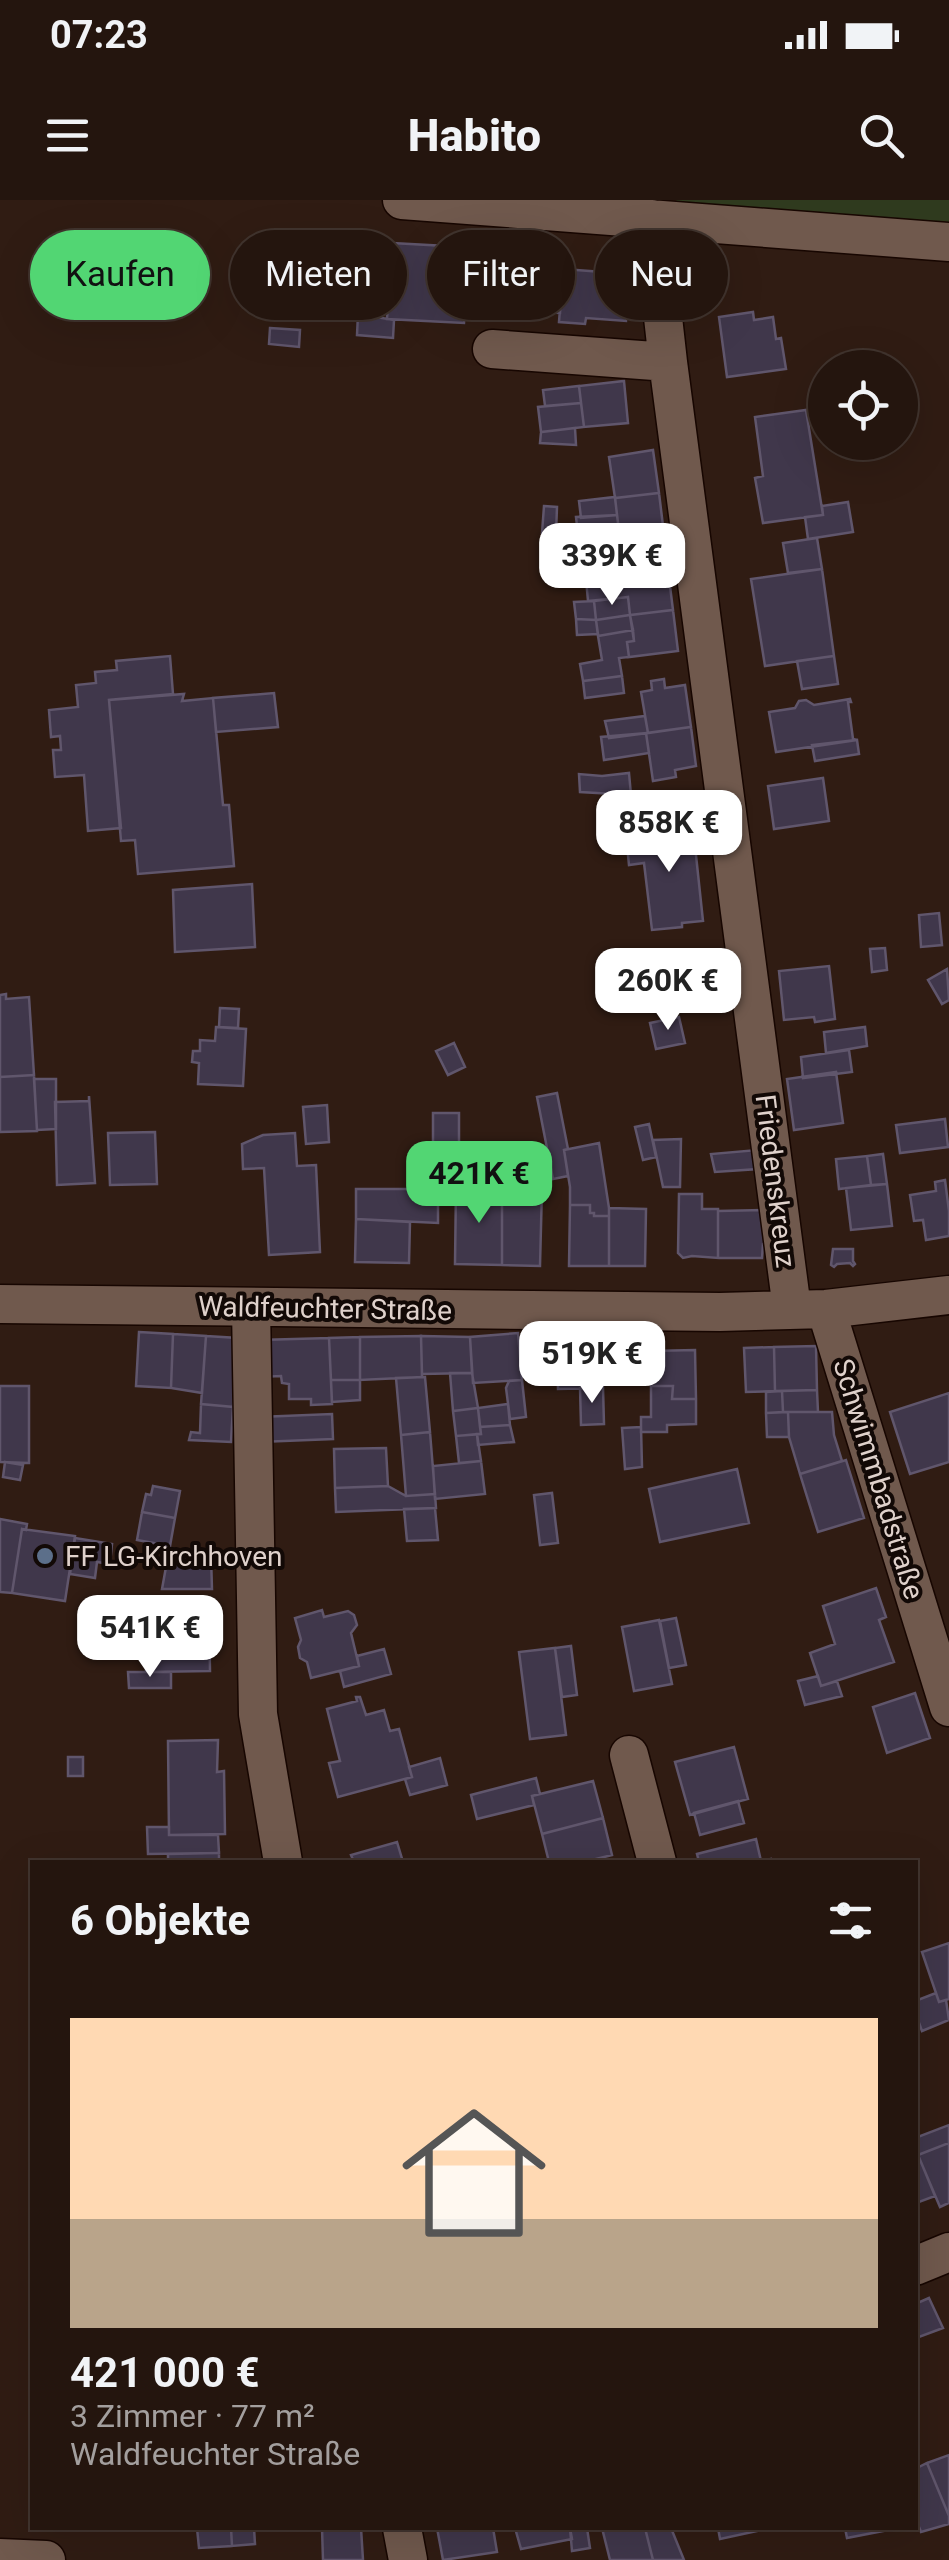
<!DOCTYPE html>
<html lang="de">
<head>
<meta charset="utf-8">
<style>
  body { margin:0; font-family:Roboto,sans-serif; background:#2c1e17; color:#f1f3f6; height:100vh; display:flex; flex-direction:column; font-size:38px; white-space:nowrap }
  * { box-sizing:border-box; margin:0 }
  p { font-size:32px; color:#a39f9e }
  .icon { flex:none; width:55px; height:55px; fill:none; stroke:currentColor; stroke-width:2; stroke-linecap:round; stroke-linejoin:round }
  .map { position:relative; flex:1; overflow:hidden }
  .panel { position:absolute; left:30px; top:1660px; width:888px; height:670px; display:flex; flex-direction:column; background:#24150e; border-radius:0px; box-shadow:0 10px 40px #0002,0 0 0 2px #41342e }
  .panel>* { flex:none }
  .banner { position:absolute; left:30px; top:30px; width:890px; height:90px; display:flex; gap:20px }
  .fabs { position:absolute; left:808px; top:150px; display:grid; gap:20px }
  .fabs a { display:grid; place-items:center; width:110px; height:110px; border-radius:50%; background:#24150e; box-shadow:0 10px 40px #0002,0 0 0 2px #41342e; font-size:50px }
  .price { position:absolute; translate:-50% -85px; padding:0 22px; border-radius:20px; background:#fff; color:#222; font-size:32px; line-height:65px; filter:drop-shadow(0 2px 5px #0008) }
  .price::after { content:''; position:absolute; left:50%; top:60px; width:30px; height:22px; margin-left:-15px; background:inherit; clip-path:polygon(0 0,100% 0,50% 100%) }
  .price.active { background:#52d673; color:#111 }
  ul { padding:0; list-style:none }
  li { display:grid; align-content:center; gap:20px; height:530px; padding:0 40px }
  li span { display:grid; place-items:center; height:310px; border-radius:0px; color:#555 }
  li>.icon { margin-inline-start:auto }
  span .icon { width:180px; height:180px; fill:#fffc; stroke-width:1 }
  li b { font-size:42px }
  h2 { display:flex; justify-content:space-between; align-items:center; height:120px; padding:0 40px; font-size:42px }
  .tag { padding:0 35px; border-radius:45px; background:#24150e; box-shadow:0 10px 40px #0002,0 0 0 2px #41342e; font-size:35px; line-height:90px }
  .tag.active { background:#52d673; color:#111 }
  .status { display:flex; justify-content:space-between; align-items:center; height:70px; padding:0 50px; background:#24150e; direction:ltr }
  .status svg { height:28px; fill:currentColor }
  header { display:flex; justify-content:space-between; align-items:center; height:130px; padding:0 40px; background:#24150e; font-size:45px; font-weight:800 }
  .map>svg:first-child { display:block }
  .green { fill:#2f3a1e }
  .building { fill:#40374b; stroke:#60566c; stroke-width:2.5 }
  .lines { fill:none; stroke-linecap:round; stroke-linejoin:round }
  .minor-casing { stroke:#170601; stroke-width:41 }
  .minor { stroke:#70594d; stroke-width:38 }
  .service-dot { fill:#5c6f8a; stroke:#120906; stroke-width:4 }
  .labels { text-anchor:middle; stroke-width:8; stroke-linejoin:round; paint-order:stroke }
  .street-label { font-size:28px; fill:#dfd1cb; stroke:#120906 }
  .poi-label { font-size:28px; fill:#dfd1cb; stroke:#120906; text-anchor:start }
</style>
</head>
<body>
<div class="status"><b>07:23</b><svg viewBox="0 0 49 12"><path d="M0 12V9h3v3zM5 12V6h3v6zM10 12V3h3v9zM15 12V0h3v12zM26 1h20v11H26zM47 4h2v5h-2z"/></svg></div>
<header><svg class="icon" aria-label="menu" viewBox="0 0 24 24"><path d="M4 6h16M4 12h16M4 18h16"/></svg>Habito<svg class="icon" aria-label="search" viewBox="0 0 24 24"><circle cx="10" cy="10" r="6"/><path d="M15 15l6 6"/></svg></header>
<div class="map">
<svg width="949" height="2360" viewBox="0 0 949 2360">
  <rect width="100%" height="100%" fill="#301c13"/>
  <path class="green" d="M676,0H949V25L681,9Z"/>
  <path class="building" d="M392,43L446,46L444,79L467,80L464,123L387,119Z
    M563,69L629,74L626,121L586,118L585,124L559,122Z
    M540,77L562,78L560,113L538,112Z
    M753,112L754,120L773,117L776,139L781,138L786,169L727,177L719,117Z
    M358,114L394,120L393,138L357,135Z
    M270,128L300,130L299,147L269,144Z
    M624,181L628,223L584,227L579,186Z
    M579,186L581,203L545,206L543,190Z
    M581,203L584,227L541,232L538,207Z
    M806,210L823,315L763,323L755,278L763,276L755,217Z
    M575,228L576,245L540,243L541,232Z
    M653,250L659,293L615,298L609,257Z
    M659,293L664,334L620,339L615,298Z
    M615,297L617,315L581,318L579,301Z
    M848,302L853,332L808,339L805,317L823,315L822,306Z
    M544,306L557,307L556,334L542,333Z
    M617,315L620,339L579,344L576,317Z
    M578,338L579,344L599,342L601,358L569,363L567,339Z
    M817,338L822,369L788,373L783,343Z
    M601,358L604,377L571,381L569,363Z
    M655,364L656,371L668,370L673,410L630,415L628,397L588,401L586,379L637,373V366Z
    M822,369L834,456L765,466L751,379Z
    M628,397L630,415L596,420L594,401Z
    M594,401L596,420L576,419L574,402Z
    M673,410L678,451L629,457L627,442L634,441L630,415Z
    M630,415L633,430L598,436L596,420Z
    M576,419L596,420L598,434L577,435Z
    M633,430L634,441L627,442L629,457L619,458L622,476L583,481L580,464L602,460L598,436Z
    M170,456L173,494L109,500L121,628L88,631L84,575L55,577L53,550H61L60,536L51,537L49,510L78,507L76,485L96,483L95,472L117,470L116,461Z
    M834,456L838,484L802,489L797,461Z
    M622,476L624,493L585,498L583,481Z
    M664,479L665,488L685,485L691,527L648,533L641,492L652,490L651,481Z
    M274,493L278,527L216,532L213,498Z
    M184,494L182,501L213,498L223,605H229L234,666L138,674L135,640L121,641L109,500Z
    M850,499L851,502H848L853,539L857,540L776,552L769,512L795,508L799,501L806,500L814,505Z
    M645,516L648,533L609,538L605,521Z
    M691,527L696,566L675,570L676,577L653,581L646,533Z
    M646,533L649,553L604,560L601,537Z
    M857,540L859,554L815,561L812,545Z
    M629,573L631,595L580,592L579,574L602,576Z
    M823,578L829,621L774,629L768,586Z
    M693,627L703,721L682,723V727L652,730L644,663L629,665L626,635Z
    M252,684L255,747L175,752L173,690Z
    M939,713L942,745L921,747L919,715Z
    M885,748L887,770L872,772L870,749Z
    M829,766L835,819L815,822L814,817L784,820L779,771Z
    M947,769L949,800L942,804L928,780Z
    M6,794V799L29,797L34,875L0,877V795Z
    M220,808L239,809L238,828L219,827Z
    M679,817L685,843L656,849L650,823Z
    M216,827L246,829L243,886L198,884L199,863L192,862L193,851H200V840L215,841Z
    M865,827L867,846L826,853L824,832Z
    M454,843L465,867L448,875L436,851Z
    M849,850L852,872L803,878L801,857Z
    M836,872L843,923L794,930L787,879Z
    M34,875L37,931L0,932V877Z
    M34,879H56V929L37,930Z
    M557,893L568,949L564,950L568,976L553,979L537,897Z
    M89,896L95,983L57,985L55,902L89,901Z
    M327,905L329,942L306,944L303,907Z
    M433,913H459V954L433,953Z
    M945,919L948,947L900,953L896,925Z
    M649,924L656,957L643,960L635,927Z
    M155,932L157,984L110,985L108,933Z
    M295,933L297,966L316,965L320,1052L269,1055L264,968L243,969L242,944L263,935Z
    M681,939L680,987H663L653,940Z
    M599,943L609,1008V1016H594V1013H590V1005H570V987L564,950Z
    M757,950L758,969L715,972L711,954Z
    M883,954L887,984L871,985L867,956Z
    M867,956L871,985L839,989L836,959Z
    M945,980L949,1011V1036L926,1040L923,1020L914,1021L910,995L936,991L935,982Z
    M887,984L892,1026L851,1030L846,988Z
    M456,987L502,988V1065L455,1064Z
    M502,988H542L540,1066L502,1065Z
    M356,989H438V1023L356,1019Z
    M679,994H702V1009H718V1058L692,1056L683,1058L678,1053Z
    M570,1005H590V1013H594V1016H609V1066H569Z
    M609,1008L646,1009L645,1066H609Z
    M764,1010L770,1043L763,1044L762,1058H718V1011Z
    M356,1019L410,1022L409,1063L355,1062Z
    M833,1049H853V1061L855,1064L853,1066L850,1063L837,1064L834,1067L831,1065Z
    M139,1132L173,1134L171,1188L136,1186Z
    M518,1133L522,1180L473,1183L470,1137Z
    M173,1134L206,1136L202,1193L171,1188Z
    M206,1136L238,1138L233,1207L201,1204Z
    M421,1136L470,1137L472,1173L422,1174Z
    M421,1136L422,1177L360,1180V1137Z
    M360,1137V1180H331L329,1138Z
    M329,1138L332,1204L311,1205V1199H289V1184L282,1183L281,1176L259,1177V1140Z
    M816,1146L817,1190L775,1191L774,1147Z
    M774,1147L775,1191L746,1192L744,1148Z
    M695,1150L696,1199H672L673,1186H651L650,1151Z
    M602,1152L603,1188L558,1189L557,1153Z
    M450,1173H472L478,1208L453,1211Z
    M425,1177L430,1232L401,1235L396,1178Z
    M331,1180H360V1200L332,1202Z
    M522,1180L526,1217L510,1219L506,1188L509,1181Z
    M0,1186H29V1263L0,1262Z
    M651,1186H673L672,1199H696V1224L667,1225V1232H641V1217H651Z
    M580,1188H603L604,1224L581,1225Z
    M817,1190L818,1212H783L782,1191Z
    M782,1191L783,1212L766,1213V1192Z
    M949,1193V1262L910,1274L890,1212Z
    M201,1204L233,1207L231,1242L189,1240L191,1232L200,1233Z
    M508,1204L510,1225L480,1227L478,1208Z
    M478,1208L481,1234L456,1236L453,1211Z
    M788,1212L789,1237H767L766,1213Z
    M788,1212H832L834,1235L842,1261L800,1274L789,1237Z
    M332,1214L333,1239L260,1242L259,1217Z
    M510,1225L514,1242L478,1245L477,1234H481L480,1227Z
    M641,1227L642,1267L625,1269L622,1228Z
    M430,1232L435,1294L406,1296L401,1235Z
    M477,1234L481,1261L459,1263L456,1236Z
    M386,1248L388,1286L335,1288L334,1249Z
    M846,1260L864,1318L818,1332L800,1274Z
    M481,1261L485,1294L435,1299L433,1266Z
    M5,1262L23,1265L20,1280L3,1277Z
    M737,1269L749,1323L660,1342L649,1289Z
    M153,1286L180,1291L175,1318L142,1312L146,1294L151,1295Z
    M388,1286L406,1296L435,1294L436,1308L336,1312L335,1288Z
    M552,1293L558,1343L540,1345L534,1295Z
    M435,1308L438,1340L407,1341L404,1309Z
    M142,1312L175,1318L170,1346L137,1340Z
    M0,1319L27,1324L26,1330L22,1329L12,1393L0,1392Z
    M22,1329L75,1336L65,1401L12,1393Z
    M75,1338L112,1344L110,1364L97,1362L95,1378L70,1374Z
    M168,1356H211L212,1389H162Z
    M876,1388L886,1417L879,1420L894,1462L821,1486L810,1453L835,1444L823,1406Z
    M209,1407L210,1471L146,1472L145,1408Z
    M322,1410L324,1417L348,1411L354,1415L357,1425L351,1433L359,1466L311,1478L307,1462L300,1458L298,1447L301,1440L295,1418Z
    M676,1418L686,1465L669,1468L660,1421Z
    M659,1420L672,1484L634,1491L622,1427Z
    M571,1446L577,1495L562,1497L555,1448Z
    M555,1448L566,1535L530,1539L519,1452Z
    M384,1449L391,1474L344,1487L340,1471L359,1466L357,1456Z
    M128,1472H171V1488H129Z
    M818,1476L821,1486L837,1481L842,1496L805,1505L798,1481Z
    M915,1493L930,1538L887,1553L873,1507Z
    M356,1497H360L366,1515L384,1510L390,1531L399,1529L412,1577L338,1597L329,1563L340,1561L327,1509L357,1501Z
    M218,1540L217,1572L224,1571L225,1634L169,1635L168,1541Z
    M734,1547L748,1599L690,1615L675,1562Z
    M68,1557H83V1576H68Z
    M440,1558L447,1585L410,1595L405,1579L412,1577L409,1567Z
    M536,1578L540,1594L532,1596L534,1605L477,1619L471,1595Z
    M593,1581L603,1618L542,1634L532,1596Z
    M738,1601L744,1623L700,1635L694,1613Z
    M603,1618L612,1655L584,1662H549L542,1634Z
    M147,1627H169V1635H218L219,1653L148,1654Z
    M756,1639L761,1661L771,1659L772,1662H699L697,1654Z
    M397,1642L403,1662H354L351,1655Z
    M219,1653V1662H168V1654Z
    M949,1743V1799L939,1802L922,1752Z
    M936,1793L939,1802L946,1800L949,1820L922,1831L915,1812V1801Z
    M949,1925V1943L918,1955L915,1938Z
    M949,1943V2003L940,2007L918,1955Z
    M916,1950L935,1996L919,2002L915,1992Z
    M929,2098L943,2128L919,2137L915,2129V2104Z
    M949,2255V2316L927,2263Z
    M927,2263L949,2316V2324L921,2332L915,2317V2269Z
    M197,2328H231L232,2346L199,2348Z
    M231,2328H254L255,2344L232,2346Z
    M322,2328H361L363,2360H323Z
    M437,2328H493L497,2352L443,2360Z
    M515,2328H570L572,2339L521,2349Z
    M570,2328H587L590,2348L572,2351Z
    M602,2328H645L653,2360H610Z
    M645,2328H671L684,2360H653Z
    M718,2328H766V2329L720,2339Z
    M845,2328H887L888,2330L847,2338Z"/>
  <g class="lines">
    <g class="minor-casing">
      <path id="minor" d="M402,0L949,42
        M652,19L668,162L792,1109
        M492,149L668,162
        M0,1104L720,1112L826,1109L949,1095
        M251,1107L258,1514L283,1662
        M826,1109L949,1507
        M629,1555L657,1662
        M915,2066L949,2052
        M402,2328L408,2360
        M0,2358L46,2360"/>
    </g>
    <use href="#minor" class="minor"/>
  </g>
  <circle class="service-dot" cx="45" cy="1356" r="10"/>
  <g class="labels">
    <g class="street-label">
      <text transform="translate(776 981) rotate(83)" y="10">Friedenskreuz</text>
      <text transform="translate(325 1108) rotate(1)" y="10">Waldfeuchter Straße</text>
      <text transform="translate(879 1279) rotate(73)" y="10">Schwimmbadstraße</text>
    </g>
    <g class="poi-label">
      <text x="65" y="1366">FF LG-Kirchhoven</text>
    </g>
  </g>
</svg>
<div class="fabs">
<a><svg class="icon" aria-label="locate" viewBox="0 0 24 24"><circle cx="12" cy="12" r="6"/><path d="M12 2v4M12 18v4M2 12h4M18 12h4"/></svg></a>
</div>
<b class="price" style="left:612px;top:408px">339K €</b>
<b class="price" style="left:669px;top:675px">858K €</b>
<b class="price" style="left:668px;top:833px">260K €</b>
<b class="price active" style="left:479px;top:1026px">421K €</b>
<b class="price" style="left:592px;top:1206px">519K €</b>
<b class="price" style="left:150px;top:1480px">541K €</b>
<div class="banner">
<a class="tag active">Kaufen</a>
<a class="tag">Mieten</a>
<a class="tag">Filter</a>
<a class="tag">Neu</a>
</div>
<section class="panel">
<h2>6 Objekte<svg class="icon" aria-label="filters" viewBox="0 0 24 24"><path d="M4 7h16M4 17h16"/><circle cx="9" cy="7" r="2"/><circle cx="15" cy="17" r="2"/></svg></h2>
<ul>
<li><span style="background:linear-gradient(#ffd9b3 65%,#b9a48a 0)"><svg class="icon" aria-label="home" viewBox="0 0 24 24"><path d="M3 11l9-7 9 7M6 9v11h12V9"/></svg></span><div><b>421 000 €</b><p>3 Zimmer · 77 m²</p><p>Waldfeuchter Straße</p></div></li>
</ul>
</section>
</div>
</body>
</html>
